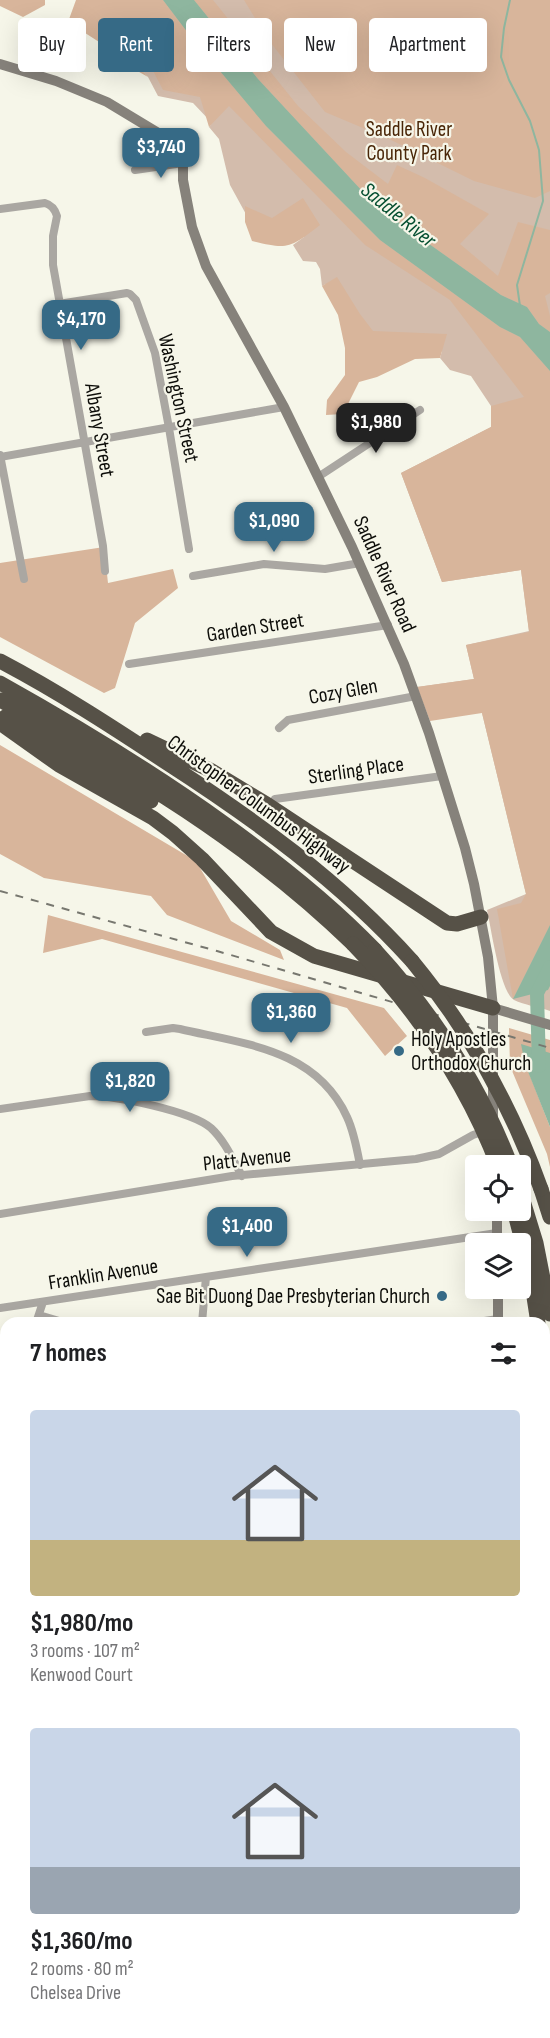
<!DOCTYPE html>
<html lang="en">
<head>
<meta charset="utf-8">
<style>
  body { margin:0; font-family:"Sofia Sans Condensed",sans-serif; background:#f6f6f6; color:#202124; height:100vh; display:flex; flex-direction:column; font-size:22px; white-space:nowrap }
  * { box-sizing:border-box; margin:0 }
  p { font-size:20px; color:#757577 }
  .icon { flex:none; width:33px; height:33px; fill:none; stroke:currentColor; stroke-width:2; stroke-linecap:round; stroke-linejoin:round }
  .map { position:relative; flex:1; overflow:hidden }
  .details { position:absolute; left:0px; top:1317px; width:550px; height:722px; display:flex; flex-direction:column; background:#fff; border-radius:18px 18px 0 0; box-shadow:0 6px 24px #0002 }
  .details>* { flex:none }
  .hud { position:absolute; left:18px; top:18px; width:514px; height:54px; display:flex; gap:12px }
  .buttons { position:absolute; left:465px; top:1155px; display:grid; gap:12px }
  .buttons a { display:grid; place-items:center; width:66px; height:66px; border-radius:6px; background:#fff; box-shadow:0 6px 24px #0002; font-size:30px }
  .price { position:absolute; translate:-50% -51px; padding:0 14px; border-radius:12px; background:#366a86; color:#fff; font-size:20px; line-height:39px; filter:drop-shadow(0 2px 3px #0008) }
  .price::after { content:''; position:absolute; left:50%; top:36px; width:18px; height:14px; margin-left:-9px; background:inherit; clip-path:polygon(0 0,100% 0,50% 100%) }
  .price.active { background:#222; color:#fff }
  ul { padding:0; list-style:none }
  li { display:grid; align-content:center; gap:12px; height:318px; padding:0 30px }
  li span { display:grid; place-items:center; height:186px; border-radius:6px; color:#555 }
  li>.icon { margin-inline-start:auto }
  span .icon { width:108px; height:108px; fill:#fffc; stroke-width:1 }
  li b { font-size:26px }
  h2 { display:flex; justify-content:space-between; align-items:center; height:72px; padding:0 30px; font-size:26px }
  .pill { padding:0 21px; border-radius:6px; background:#fff; box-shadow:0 6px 24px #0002; font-size:21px; line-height:54px }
  .pill.active { background:#366a86; color:#fff }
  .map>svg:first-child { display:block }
  .green { fill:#d3bcac }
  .forest { fill:#d8b59b }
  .water { fill:#8eb69f }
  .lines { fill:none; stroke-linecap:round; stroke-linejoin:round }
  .stream { stroke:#8eb69f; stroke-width:2 }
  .river { stroke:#8eb69f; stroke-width:14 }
  .street { stroke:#aaa7a2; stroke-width:8 }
  .secondary { stroke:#86827b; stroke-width:10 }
  .highway { stroke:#565147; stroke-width:15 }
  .rail { stroke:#77776f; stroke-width:2; stroke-dasharray:8 8; stroke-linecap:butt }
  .highway-bridge { stroke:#565147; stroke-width:15 }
  .poi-dot { fill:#366a86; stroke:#f6f6e9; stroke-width:2 }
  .labels { text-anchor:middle; stroke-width:4.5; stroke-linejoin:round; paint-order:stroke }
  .park-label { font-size:21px; fill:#492607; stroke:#f6f6e9 }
  .street-label { font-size:21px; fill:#0d0d09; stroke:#f6f6e9 }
  .poi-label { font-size:21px; fill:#0d0d09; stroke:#f6f6e9; text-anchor:start }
  .water-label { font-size:22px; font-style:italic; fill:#054f31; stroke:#f6f6e9 }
</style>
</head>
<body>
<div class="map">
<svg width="550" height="2038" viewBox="0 0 550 2038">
  <rect width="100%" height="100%" fill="#f6f6e9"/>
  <path class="green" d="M95,0H550V1011C539,1007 524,1005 514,1000C500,992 491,927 487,910L526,894L482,713L417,687L474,679L466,645L529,631L521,570L442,582L401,473L491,427V406L471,376L450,370L440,358L442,351L433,346L371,373L326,284L322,286L320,269L316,262L303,261L293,245L304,237L259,238L230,185L219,139L209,127L212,123L193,103L158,96L148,77L124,50Z
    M544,1759L550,1760V1934L545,1945Z
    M6,1853V2032L500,2033L497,2038H0V1854Z"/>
  <path class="forest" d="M0,0H45V5L23,17L0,6Z
    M76,0H163L188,33L266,126L380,240L500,327L520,337L550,371V925L513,999L497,909L521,903L526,894L482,713L430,721L417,687L474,679L466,645L529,632L521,570L442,582L401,473L491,427V406L524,397L450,300L365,245L229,106L209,127L200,97L163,90L151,67L135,62L148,77L118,60L110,49L68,22Z
    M194,0H213L298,106L346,152L388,184L397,165L425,178L489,214L460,244L498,276L518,222L550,230V293L545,296L550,316V332L539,324L527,307L501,295L377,207L258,79Z
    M244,0H550V191L535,198L474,181L389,139L325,112L267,38Z
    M303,198L320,225C290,248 289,250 252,241L245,222V206L272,218Z
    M337,277L360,314L373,331L447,334L440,358L415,359L377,377L359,382L343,414L326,415L327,400L345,375V348L338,315L322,286Z
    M104,547L108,583L173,569L178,588L135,623L115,688L104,693L0,637V563Z
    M0,745L196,861L231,921L280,950L284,960L167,915L151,896L44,878L0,854Z
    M48,915L384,1008L407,1036L385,1056L347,1008L102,939L43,953Z
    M509,1028L550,1040V1070L526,1065L550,1127V1167L547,1154L510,1066Z
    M550,1855V1934L545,1945V1863Z
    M315,2032H429L445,2038L448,2033H500L497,2038H313Z"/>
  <path class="water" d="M163,0H194L258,79L377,207L501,295L527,307L539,324L550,332V371L520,337L500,327L380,240L266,126L188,33Z
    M550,925V986L548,990L513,999Z
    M521,1044L550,1053V1127L525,1064Z
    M550,1934V1985L545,1997V1945Z
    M500,2033V2032L527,2033L525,2038H497Z"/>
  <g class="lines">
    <path class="stream" d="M510,0L504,28L501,57L509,80L530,121L539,150L543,201L517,285L520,306"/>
    <path class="river" d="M539,1066L537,993L550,967"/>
    <path class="street" d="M135,170L183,163
      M0,209L45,203C52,205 55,209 57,216L53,236V265L103,546L105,571
      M59,304L127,293L130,294L136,300L155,353L169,428L189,549
      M0,455L24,579
      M0,457L284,407
      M318,477L420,410
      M193,576L264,564L325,569L360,563
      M129,664L388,625
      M279,728L288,720L416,696
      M275,799L442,776
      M146,1032L173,1028L180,1029C244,1044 316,1049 347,1117C354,1132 357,1149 360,1165
      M0,1109L90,1096C117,1096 191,1111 211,1128C225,1141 233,1160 242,1176
      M0,1214L232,1176L416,1159L439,1154L473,1135L485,1131
      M0,1308L497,1233
      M39,1315L66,1323
      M36,1323L43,1302
      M202,1323L206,1277
      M471,1323L498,1319
      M0,1391L6,1393
      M0,1437L6,1419
      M0,1624L6,1605
      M0,1662L6,1664
      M544,1753L550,1754
      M0,1808L6,1807"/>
    <path class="secondary" d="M0,64L56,81L107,102L165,137L178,151L183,163V180L192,227L206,266L284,407L352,547L404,664L429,733L465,848L474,884L488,957L493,1008V1119
      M493,1008L550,1025
      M497,1210V1244
      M498,1288V1323
      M0,1480L6,1482
      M544,1657L550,1659
      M544,2038L550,2026"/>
    <path class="highway" d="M0,661C57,691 111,726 164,761C254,819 340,881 412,961
      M0,683C77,726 153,772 225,824C278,862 330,903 375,950
      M0,700C125,769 251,844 353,944
      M5,717L151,801
      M0,723L59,765L153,818L173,833L202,859L271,932L314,956L493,1008
      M147,740L210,770L268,805L447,923L457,924L481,917
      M541,1189L550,1217
      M520,1191L536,1243L550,1314
      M514,1210L530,1271L538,1323
      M544,1383L550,1438"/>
    <path class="rail" d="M0,891L217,951L550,1048"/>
    <path class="highway-bridge" d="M353,944C415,1008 466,1082 498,1166
      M375,950C433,1013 480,1085 511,1166
      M412,961C469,1030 511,1105 541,1189"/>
  </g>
  <g class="poi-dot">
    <circle cx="399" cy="1051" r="6"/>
    <circle cx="442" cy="1296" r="6"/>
  </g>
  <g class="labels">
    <g class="park-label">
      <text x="409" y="136">Saddle River<tspan x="409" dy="24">County Park</tspan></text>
    </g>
    <g class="street-label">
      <text transform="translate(179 398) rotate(78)" y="7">Washington Street</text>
      <text transform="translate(100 430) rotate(80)" y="7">Albany Street</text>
      <text transform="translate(385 574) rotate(66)" y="7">Saddle River Road</text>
      <text transform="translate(255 627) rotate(-9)" y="7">Garden Street</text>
      <text transform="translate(343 691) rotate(-10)" y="7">Cozy Glen</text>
      <text transform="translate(356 770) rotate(-8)" y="7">Sterling Place</text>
      <text transform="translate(259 804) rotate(36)" y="7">Christopher Columbus Highway</text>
      <text transform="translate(247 1159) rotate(-6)" y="7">Platt Avenue</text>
      <text transform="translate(103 1274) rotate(-9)" y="7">Franklin Avenue</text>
    </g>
    <g class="poi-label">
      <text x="411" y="1046">Holy Apostles<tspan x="411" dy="24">Orthodox Church</tspan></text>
      <text x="430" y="1303" text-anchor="end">Sae Bit Duong Dae Presbyterian Church</text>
    </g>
    <g class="water-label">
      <text transform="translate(399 214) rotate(39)" y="8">Saddle River</text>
    </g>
  </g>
</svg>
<div class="buttons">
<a><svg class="icon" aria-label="locate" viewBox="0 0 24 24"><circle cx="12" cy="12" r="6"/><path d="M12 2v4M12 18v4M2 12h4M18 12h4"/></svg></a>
<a><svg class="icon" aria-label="layers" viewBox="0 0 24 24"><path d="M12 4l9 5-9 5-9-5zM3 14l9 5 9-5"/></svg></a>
</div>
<b class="price" style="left:161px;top:179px">$3,740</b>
<b class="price" style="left:81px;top:351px">$4,170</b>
<b class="price active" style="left:376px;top:454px">$1,980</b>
<b class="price" style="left:274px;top:553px">$1,090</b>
<b class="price" style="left:291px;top:1044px">$1,360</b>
<b class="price" style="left:130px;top:1113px">$1,820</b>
<b class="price" style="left:247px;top:1258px">$1,400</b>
<div class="hud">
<a class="pill">Buy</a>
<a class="pill active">Rent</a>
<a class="pill">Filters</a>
<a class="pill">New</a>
<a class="pill">Apartment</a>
</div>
<section class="details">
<h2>7 homes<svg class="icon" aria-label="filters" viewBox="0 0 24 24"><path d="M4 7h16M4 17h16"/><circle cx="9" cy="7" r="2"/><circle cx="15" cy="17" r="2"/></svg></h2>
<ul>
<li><span style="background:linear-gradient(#c9d6e8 70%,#c2b280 0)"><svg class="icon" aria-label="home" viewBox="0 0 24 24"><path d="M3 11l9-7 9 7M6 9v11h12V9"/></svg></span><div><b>$1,980/mo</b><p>3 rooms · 107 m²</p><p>Kenwood Court</p></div></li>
<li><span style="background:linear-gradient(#c9d6e8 75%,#9aa5b1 0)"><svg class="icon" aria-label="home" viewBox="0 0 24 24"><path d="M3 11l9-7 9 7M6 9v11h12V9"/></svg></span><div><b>$1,360/mo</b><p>2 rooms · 80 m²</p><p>Chelsea Drive</p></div></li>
</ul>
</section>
</div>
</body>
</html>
